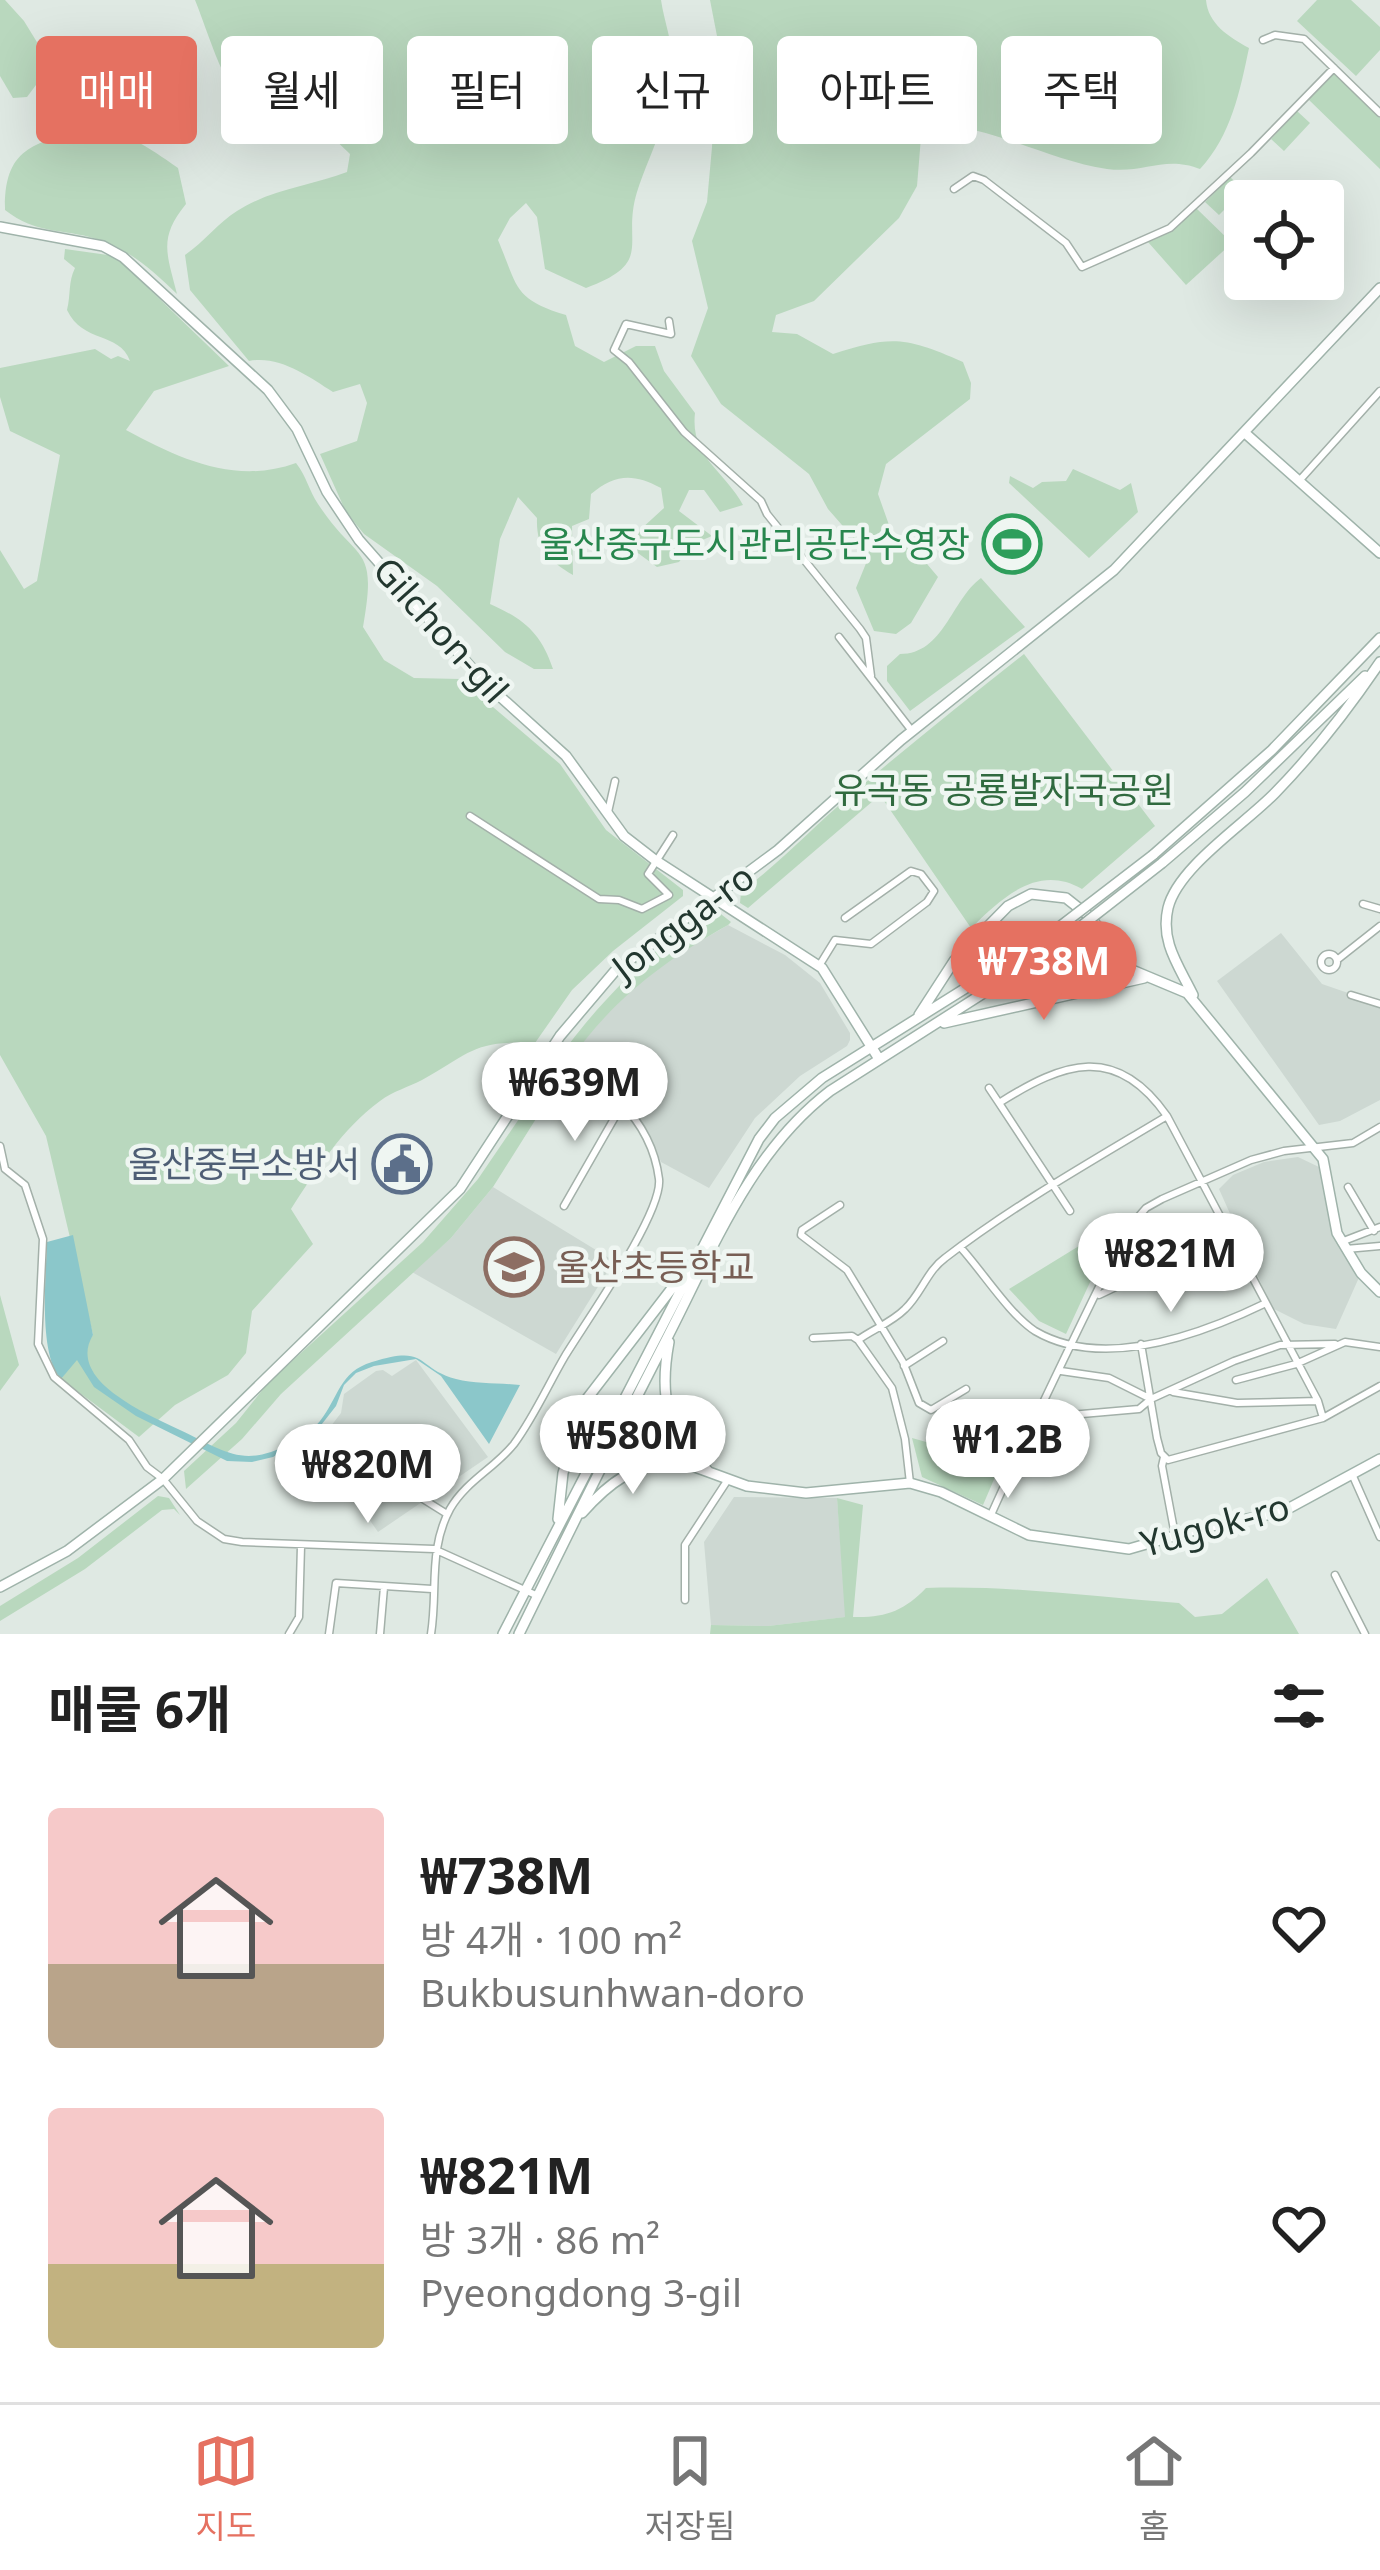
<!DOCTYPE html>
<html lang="ko">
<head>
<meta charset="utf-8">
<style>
  body { margin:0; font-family:"Noto Sans","Noto Sans KR",sans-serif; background:#f2f2f2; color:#222; height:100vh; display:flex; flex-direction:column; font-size:45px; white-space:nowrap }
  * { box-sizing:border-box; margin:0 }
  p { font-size:39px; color:#767676 }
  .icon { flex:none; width:66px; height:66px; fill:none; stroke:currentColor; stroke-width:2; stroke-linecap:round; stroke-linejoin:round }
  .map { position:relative; height:1634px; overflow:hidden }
  .sheet { display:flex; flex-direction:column; background:#fff; flex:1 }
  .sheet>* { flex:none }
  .top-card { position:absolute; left:36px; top:36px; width:1308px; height:108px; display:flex; gap:24px }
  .buttons { position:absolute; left:1224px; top:180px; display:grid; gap:24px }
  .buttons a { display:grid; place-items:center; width:120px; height:120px; border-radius:12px; background:#fff; box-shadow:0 12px 48px #0002; font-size:60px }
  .price { position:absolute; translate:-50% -102px; padding:0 27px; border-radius:42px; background:#fff; color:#222; font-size:39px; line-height:78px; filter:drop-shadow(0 3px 6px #0008) }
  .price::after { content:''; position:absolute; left:50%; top:72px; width:36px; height:27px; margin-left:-18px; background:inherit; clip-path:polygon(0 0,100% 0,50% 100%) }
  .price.on { background:#e57161; color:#fff }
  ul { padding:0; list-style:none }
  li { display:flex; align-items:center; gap:36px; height:300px; padding:0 48px }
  li span { display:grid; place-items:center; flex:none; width:336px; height:240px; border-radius:12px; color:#555 }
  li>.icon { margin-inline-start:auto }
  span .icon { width:144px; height:144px; fill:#fffc; stroke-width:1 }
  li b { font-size:51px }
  h2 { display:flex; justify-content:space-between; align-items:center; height:144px; padding:0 48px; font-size:51px }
  .tag { padding:0 42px; border-radius:12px; background:#fff; box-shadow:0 12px 48px #0002; font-size:42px; line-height:108px }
  .tag.on { background:#e57161; color:#fff }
  .tab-bar { display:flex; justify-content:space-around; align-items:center; height:168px; border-top:3px solid #e0e0e0; background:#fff; font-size:33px; color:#767676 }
  .tab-bar a { display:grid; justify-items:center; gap:6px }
  .tab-bar .on { color:#e57161 }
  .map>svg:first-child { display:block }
  .built { fill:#cdd8d2 }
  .green { fill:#b9d8be }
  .water { fill:#8bc7ca }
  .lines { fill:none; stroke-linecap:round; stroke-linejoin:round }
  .secondary-tunnel { stroke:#b9c5bf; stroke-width:9; stroke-dasharray:9 4.5; stroke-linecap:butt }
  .street-casing { stroke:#a3b0a9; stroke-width:9 }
  .secondary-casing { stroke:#9fb3aa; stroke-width:12 }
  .street { stroke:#fff; stroke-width:6 }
  .secondary { stroke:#fff; stroke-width:9 }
  .secondary-bridge-casing { stroke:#9fb3aa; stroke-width:12; stroke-linecap:butt }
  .secondary-bridge { stroke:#fff; stroke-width:9 }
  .labels { text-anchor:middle; stroke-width:9; stroke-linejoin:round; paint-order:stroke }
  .leisure-label { font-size:36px; fill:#27864d; stroke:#eff6f2; text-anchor:end }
  .street-label { font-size:36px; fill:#22372f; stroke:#eff6f2 }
  .park-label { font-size:36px; fill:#306a3f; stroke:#eff6f2 }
  .service-label { font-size:36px; fill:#4e5e75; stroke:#eff6f2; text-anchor:end }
  .education-label { font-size:36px; fill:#785e54; stroke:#eff6f2; text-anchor:start }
</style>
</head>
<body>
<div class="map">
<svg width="1380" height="1634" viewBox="0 0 1380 1634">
  <rect width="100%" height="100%" fill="#dfe9e3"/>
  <path class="built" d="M728,925L785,955L820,983L850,1033V1040L847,1046L800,1076L755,1118L709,1188L661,1162L650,1135L618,1085L571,1059L602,1016L631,989L670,959Z
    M1281,933L1322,984L1380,1004V1100L1340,1121L1319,1125L1217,981Z
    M1298,1157L1319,1167L1328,1178L1334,1225L1361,1273L1336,1329L1304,1324L1272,1308L1219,1189L1233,1175L1264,1162Z
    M493,1187L614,1261L556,1354L412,1272L451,1238Z
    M416,1360L488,1457L378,1532L317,1444L341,1413L344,1394L376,1371L383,1370L392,1376Z
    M734,1497L837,1498L846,1617L768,1626L711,1625L704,1542Z"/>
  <path class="green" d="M0,0H5L24,21L51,65L27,97L13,98L0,76Z
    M195,0H661C664,21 673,44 673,65C674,111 651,149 637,192C621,244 656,262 586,288L545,269L537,217L526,203L510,218L498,240C518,287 513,299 566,315L575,346L604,362L636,346H655L664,371L695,413C690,457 724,470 743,505L720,512L704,490H689L679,511L712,536L693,544L679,562L657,567L631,548L641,529L664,508L661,488C633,473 615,474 591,494L589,519L572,526L573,575C548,560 536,548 537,518L518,497L500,539L490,604C524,619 541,633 553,669H534L505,652L437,586L364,534L346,512L320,454L357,441L367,403L360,384L333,392C308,376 279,355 249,361L190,290L185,255C204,242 219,222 237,211C271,189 311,186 347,172L350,154L327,132C312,133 293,137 279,133C230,117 213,44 195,0Z
    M710,0H1206C1208,24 1229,37 1249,48C1240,91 1231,136 1200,169C1164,155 1144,174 1107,169C1045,160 985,121 922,125L917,186L899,218L814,301L776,315L772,332L797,334L833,354C892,335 906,337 963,362L971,383L970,399L886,464L878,494L894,539L922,558L938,577L911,623L896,634L874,631L856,588L869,556L828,509L809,474L721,404L691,356L708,308L692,241L707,202L712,147L717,36Z
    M1317,0H1351L1380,27V50L1356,76L1297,21Z
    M1334,71L1380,116V169L1308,99Z
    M1297,111L1310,123L1284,151L1271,139Z
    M87,125C124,131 147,146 178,168L186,204C158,238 167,254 177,294C153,271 129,249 97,239C61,228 37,235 5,210C4,143 38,146 87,125Z
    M1230,177L1244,190L1219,215L1205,202Z
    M1196,208L1232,243L1186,285L1148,242L1170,232Z
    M65,249L115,256L229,366L154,391L126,430C180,459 235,485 296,463C307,477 309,491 318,504C358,565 378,542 363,627L384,660L414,678L460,679L560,764L606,830L683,890V896L613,951L572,990L535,1043C474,1040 472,1052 422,1080C409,1087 393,1091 380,1101C341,1130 317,1169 291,1209L313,1244L252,1311L246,1353L228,1375L175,1405L139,1437L61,1379L93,1335L46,1136L0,1055V550L24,589L37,581L60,455L10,431L0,397V368L95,349L111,359L118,356L130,361C119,331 83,344 67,310C71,294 68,282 75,268L64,259Z
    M1073,469L1120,490L1131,483L1138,512L1089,558L1009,483L1010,476L1033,488L1042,482L1066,481Z
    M981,578L1025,627L910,711L887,681V666L900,654C944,654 951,600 981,578Z
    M1024,654L1155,826L1082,889C1037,863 1001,899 971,928L880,795L748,908L740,903L741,892C781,862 814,826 852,794C908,746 966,700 1024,654Z
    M717,911L731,922L728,925C664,961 613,999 571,1059L567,1056V1047C595,1008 672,925 717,911Z
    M561,1065L568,1068L493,1187L451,1238L281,1394L242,1439L186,1489L184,1471L236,1423L268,1383L423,1242L478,1179L555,1066Z
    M1118,1222L1066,1334L1039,1321L1009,1289Z
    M0,1295L19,1365L0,1391Z
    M912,1438L1001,1463L983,1505L922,1477Z
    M158,1496L169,1498L180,1515L174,1509L162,1510L85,1569L0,1621V1606L78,1558Z
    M837,1498L863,1505L853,1617C885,1618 904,1611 926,1588C1011,1585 1095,1597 1179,1603L1195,1617L1222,1614L1267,1578L1299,1634H710L711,1625L768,1626L845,1617Z"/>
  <path class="water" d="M73,1235L93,1335C78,1359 96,1381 116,1395C136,1410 157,1419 180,1430C225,1451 243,1469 291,1443C302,1437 311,1432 320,1421C339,1397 339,1372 372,1362C429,1344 415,1368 456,1379C476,1384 500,1383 520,1385L489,1444L441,1376L416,1359L374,1366L356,1373L344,1385L336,1406L318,1429L273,1457L252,1462L227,1461L136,1416L94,1387L77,1360L61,1379C38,1355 46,1276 47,1242Z"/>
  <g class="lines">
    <path class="secondary-tunnel" d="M601,1410L632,1435"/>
    <g class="street-casing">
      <path id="street" d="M1263,40L1275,35L1304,39L1380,113
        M954,189L973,176L984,180L1066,243L1082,267L1170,228L1251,153L1334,68
        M669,321L671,334L626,324L614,350L629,362L684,432L761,501L767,514L860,629L866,638L871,676
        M1299,481L1380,391
        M839,637L912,731
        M608,812L615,781
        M470,816L599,899L619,900L642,909L669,895L648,874L673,835
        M1363,904L1380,909
        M1321 962a8 8 0 1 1 16 0a8 8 0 1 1-16 0Z
        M1337,960L1380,926
        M819,966L835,940L871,944L927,902L934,891L921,874L911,871L845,918
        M1351,995L1380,1004
        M989,1088L999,1103
        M0,1146L5,1169L25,1185L43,1239L38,1344L54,1377L129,1440L147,1467L163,1479L197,1521L224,1539L242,1542L434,1549L538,1596
        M1348,1187L1374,1231
        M840,1205L802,1230L801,1235L847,1270L903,1362L919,1403L931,1410L966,1389
        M564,1206L623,1103
        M1070,1211L999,1103C1064,1062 1116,1043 1167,1116
        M1341,1242L1380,1227
        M961,1248C982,1271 1010,1315 1035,1331C1103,1371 1202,1334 1266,1303
        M1346,1249L1380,1246
        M1099,1295L1120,1285L1237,1249
        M813,1338L852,1336L858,1340C873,1329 891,1323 905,1309C921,1294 927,1271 945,1258C1014,1205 1092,1161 1167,1116L1318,1401L1323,1418
        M858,1340L892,1388L905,1439L910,1483
        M1141,1344L1157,1438L1161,1453L1168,1460L1323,1418L1380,1386
        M904,1366L943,1341
        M1061,1371L1109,1378L1151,1399
        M1236,1380L1296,1364L1345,1342L1380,1347
        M1173,1392L1237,1403L1318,1401
        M1036,1418L1139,1409L1151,1399L1234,1361L1280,1345L1335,1344
        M1164,1457L1162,1466L1175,1535
        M1352,1474L1380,1537
        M423,1499L447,1514
        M990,1517C1033,1421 1080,1325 1127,1230L1146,1208L1162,1199L1251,1160L1284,1151L1353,1143L1380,1127
        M1335,1575L1365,1634
        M685,1600V1545L727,1481
        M289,1634L299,1617L301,1546
        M329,1634L336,1583L432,1589
        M380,1634L384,1587
        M431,1634C438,1590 428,1550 450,1509C466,1481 495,1468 514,1444C534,1417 548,1385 565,1356C585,1323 663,1213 659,1179C651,1115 601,1081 551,1051"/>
    </g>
    <g class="secondary-casing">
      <path id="secondary" d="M0,227L103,246L123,257L268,390L297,429L327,492L359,540L484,682L566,756L624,836L655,860L822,968L879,1059
        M1245,433L1380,553
        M1153,855L1272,750L1380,638
        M1162,863L1245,792L1365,676
        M969,946L966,959L970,967L990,971
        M1193,995C1179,966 1160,942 1168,908C1178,867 1245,824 1275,793C1314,753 1349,708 1380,662
        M919,1015L954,961L1008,906L1031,894L1066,898L1090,917L1132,970L1187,993L1323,1159L1337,1233L1361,1273L1380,1292
        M944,1023L1144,978
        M669,1342C659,1396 666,1434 708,1471
        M632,1435L665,1456L747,1486L806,1493L910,1483L941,1492L1029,1535L1129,1549L1202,1528L1282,1512L1380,1459
        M582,1513C607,1485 635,1461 675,1465
        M558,1519L563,1473L586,1400L676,1283
        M0,1587L67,1551L163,1479L460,1189L560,1036L615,971L778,850L901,740L1114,570L1380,288
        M503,1634L759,1139L775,1118L822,1078L1041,941
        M519,1634C567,1536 616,1437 666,1340C712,1251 749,1153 830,1091L1048,952"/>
    </g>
    <use href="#street" class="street"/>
    <use href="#secondary" class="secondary"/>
    <g class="secondary-bridge-casing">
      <path id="secondary-bridge" d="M1041,941L1153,855
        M1048,952L1162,863"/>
    </g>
    <use href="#secondary-bridge" class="secondary-bridge"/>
  </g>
  <defs>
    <g id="stadium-ring" transform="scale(3)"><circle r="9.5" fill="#eff6f2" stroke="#2e9e5b" stroke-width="1.5"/><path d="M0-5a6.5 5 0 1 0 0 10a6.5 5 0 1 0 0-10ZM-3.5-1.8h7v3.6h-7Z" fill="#2e9e5b"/></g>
    <g id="civic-ring" transform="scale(3)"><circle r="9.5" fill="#eff6f2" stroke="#5c6f8a" stroke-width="1.5"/><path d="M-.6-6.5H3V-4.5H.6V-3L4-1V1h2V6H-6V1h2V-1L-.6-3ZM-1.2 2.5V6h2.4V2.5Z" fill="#5c6f8a"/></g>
    <g id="school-ring" transform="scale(3)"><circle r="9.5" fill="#eff6f2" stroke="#8d6e63" stroke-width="1.5"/><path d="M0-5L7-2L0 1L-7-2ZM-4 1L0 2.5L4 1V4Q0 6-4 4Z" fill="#8d6e63"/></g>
  </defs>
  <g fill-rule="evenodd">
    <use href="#stadium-ring" x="1012" y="544"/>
    <use href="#civic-ring" x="402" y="1164"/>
    <use href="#school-ring" x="514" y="1267"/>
  </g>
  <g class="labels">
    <g class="leisure-label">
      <text x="970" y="557">울산중구도시관리공단수영장</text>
    </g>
    <g class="street-label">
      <text transform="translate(441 630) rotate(48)" y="13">Gilchon-gil</text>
      <text transform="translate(683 922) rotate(-37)" y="13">Jongga-ro</text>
      <text transform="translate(1215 1525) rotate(-15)" y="13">Yugok-ro</text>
    </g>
    <g class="park-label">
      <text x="1004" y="803">유곡동 공룡발자국공원</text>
    </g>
    <g class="service-label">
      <text x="360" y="1177">울산중부소방서</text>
    </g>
    <g class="education-label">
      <text x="556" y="1280">울산초등학교</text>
    </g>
  </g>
</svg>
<div class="buttons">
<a><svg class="icon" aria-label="locate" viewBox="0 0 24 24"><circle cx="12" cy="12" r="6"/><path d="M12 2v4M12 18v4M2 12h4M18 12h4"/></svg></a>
</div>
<b class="price on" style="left:1044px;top:1023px">₩738M</b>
<b class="price" style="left:575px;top:1144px">₩639M</b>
<b class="price" style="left:1171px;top:1315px">₩821M</b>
<b class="price" style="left:633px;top:1497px">₩580M</b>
<b class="price" style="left:1008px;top:1501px">₩1.2B</b>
<b class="price" style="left:368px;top:1526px">₩820M</b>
<div class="top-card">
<a class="tag on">매매</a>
<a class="tag">월세</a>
<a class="tag">필터</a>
<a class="tag">신규</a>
<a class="tag">아파트</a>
<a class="tag">주택</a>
</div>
</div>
<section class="sheet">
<h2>매물 6개<svg class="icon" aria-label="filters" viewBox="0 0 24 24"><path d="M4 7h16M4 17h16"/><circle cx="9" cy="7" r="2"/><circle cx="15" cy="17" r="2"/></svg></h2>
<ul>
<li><span style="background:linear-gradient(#f6c9c9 65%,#b9a48a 0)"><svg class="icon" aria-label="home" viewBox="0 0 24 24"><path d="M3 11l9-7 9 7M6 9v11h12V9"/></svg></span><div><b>₩738M</b><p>방 4개 · 100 m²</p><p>Bukbusunhwan-doro</p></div><svg class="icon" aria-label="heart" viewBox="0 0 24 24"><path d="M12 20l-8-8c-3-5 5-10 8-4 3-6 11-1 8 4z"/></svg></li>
<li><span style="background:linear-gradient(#f6c9c9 65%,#c2b280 0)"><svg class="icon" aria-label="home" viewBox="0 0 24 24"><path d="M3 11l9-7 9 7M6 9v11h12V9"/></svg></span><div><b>₩821M</b><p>방 3개 · 86 m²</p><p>Pyeongdong 3-gil</p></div><svg class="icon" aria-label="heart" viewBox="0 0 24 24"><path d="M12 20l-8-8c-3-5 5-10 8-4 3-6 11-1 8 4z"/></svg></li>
</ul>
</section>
<nav class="tab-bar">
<a class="on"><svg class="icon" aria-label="map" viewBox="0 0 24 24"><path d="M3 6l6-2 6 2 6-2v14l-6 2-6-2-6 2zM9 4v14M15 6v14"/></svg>지도</a>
<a><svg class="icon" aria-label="saved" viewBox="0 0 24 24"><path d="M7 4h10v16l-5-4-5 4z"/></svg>저장됨</a>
<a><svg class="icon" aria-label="home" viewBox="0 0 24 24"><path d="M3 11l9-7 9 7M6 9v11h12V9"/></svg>홈</a>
</nav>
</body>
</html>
